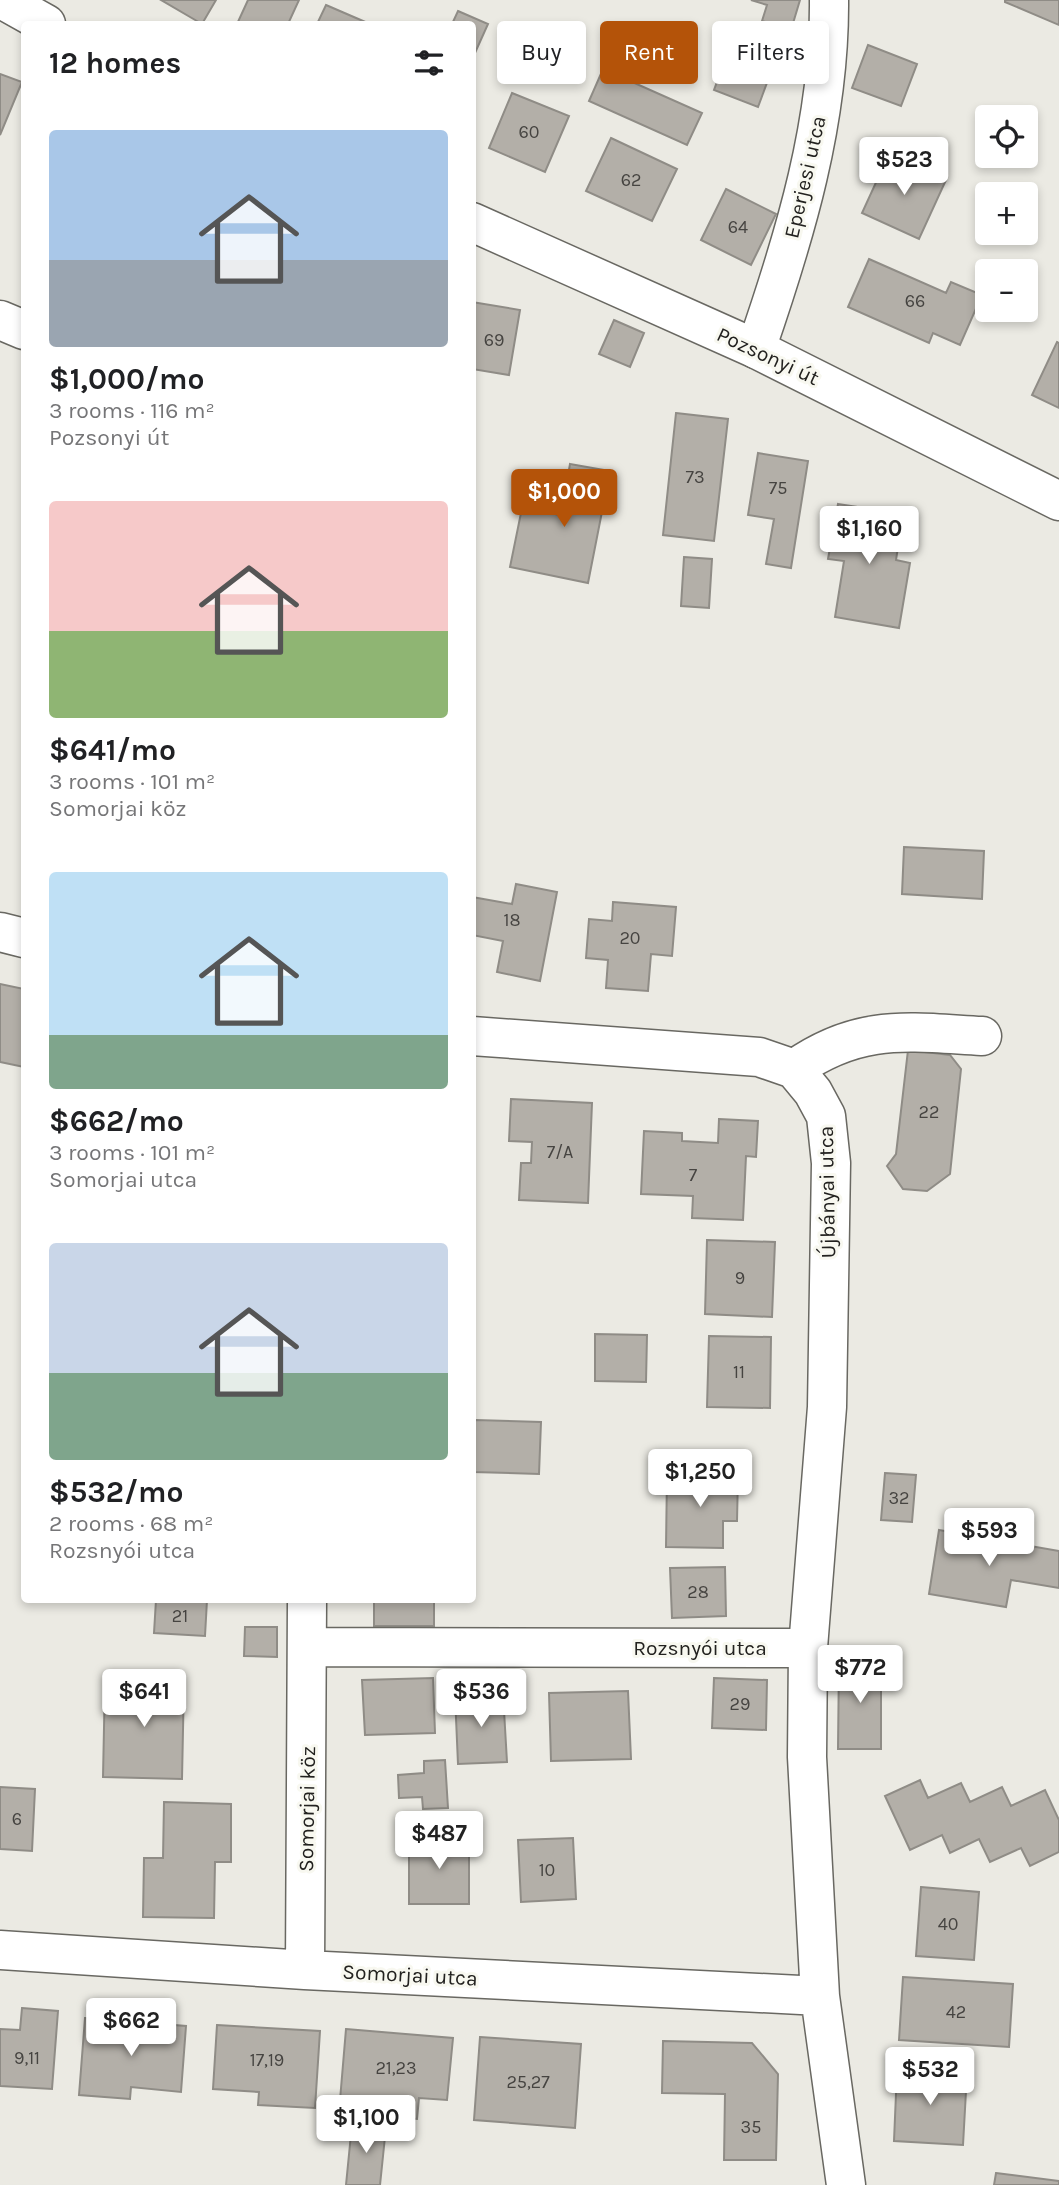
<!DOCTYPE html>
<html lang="en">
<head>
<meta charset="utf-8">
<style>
  body { margin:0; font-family:Karla,sans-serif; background:#f2f2f2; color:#202124; height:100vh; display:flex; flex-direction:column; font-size:26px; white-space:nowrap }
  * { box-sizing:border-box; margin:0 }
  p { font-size:23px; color:#757577 }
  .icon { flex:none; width:38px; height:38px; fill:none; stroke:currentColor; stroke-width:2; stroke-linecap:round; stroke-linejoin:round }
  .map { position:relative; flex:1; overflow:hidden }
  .details { position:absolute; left:21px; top:21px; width:455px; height:1582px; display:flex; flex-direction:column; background:#fff; border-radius:7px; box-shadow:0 4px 10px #0003 }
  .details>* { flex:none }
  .top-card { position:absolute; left:497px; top:21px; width:457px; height:63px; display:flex; gap:14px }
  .fabs { position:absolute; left:975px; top:105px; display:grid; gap:14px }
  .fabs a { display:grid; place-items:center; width:63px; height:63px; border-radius:7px; background:#fff; box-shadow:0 4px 10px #0003; font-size:35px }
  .price { position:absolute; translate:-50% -60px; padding:0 16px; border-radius:7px; background:#fff; color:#222; font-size:23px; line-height:46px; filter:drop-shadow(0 2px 4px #0008) }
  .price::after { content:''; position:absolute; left:50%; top:42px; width:21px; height:16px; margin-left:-10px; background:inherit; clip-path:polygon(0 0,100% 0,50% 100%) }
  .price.active { background:#b45309; color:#fff }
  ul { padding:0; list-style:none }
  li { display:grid; align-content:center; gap:14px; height:371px; padding:0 28px }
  li span { display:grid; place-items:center; height:217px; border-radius:7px; color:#555 }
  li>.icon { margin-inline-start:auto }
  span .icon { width:126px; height:126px; fill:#fffc; stroke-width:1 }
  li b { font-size:30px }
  h2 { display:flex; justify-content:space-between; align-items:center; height:84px; padding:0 28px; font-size:30px }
  .pill { padding:0 24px; border-radius:7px; background:#fff; box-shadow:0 4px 10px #0003; font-size:24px; line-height:63px }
  .pill.active { background:#b45309; color:#fff }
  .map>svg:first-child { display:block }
  .building { fill:#b3afa8; stroke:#8f8c86; stroke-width:2 }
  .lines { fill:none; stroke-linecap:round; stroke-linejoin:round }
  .minor-casing { stroke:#696862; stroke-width:41 }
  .tertiary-casing { stroke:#696862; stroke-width:41 }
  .minor { stroke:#fff; stroke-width:38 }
  .tertiary { stroke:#fff; stroke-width:38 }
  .labels { text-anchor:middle; stroke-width:6; stroke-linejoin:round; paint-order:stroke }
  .number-label { font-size:18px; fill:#464441 }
  .street-label { font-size:21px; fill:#22211f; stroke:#f8f8f0 }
</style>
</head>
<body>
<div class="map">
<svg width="1059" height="2185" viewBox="0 0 1059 2185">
  <rect width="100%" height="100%" fill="#ebeae3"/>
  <path class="building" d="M161,0H216L202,24Z
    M248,0H299L288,24H237Z
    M751,0H800L791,30L762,21L767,5Z
    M1005,0H1059V25L1005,2Z
    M326,5L370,24H317Z
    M458,11L488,24L475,53L472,24H452Z
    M868,45L917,64L901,106L852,88Z
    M727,55L771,72L758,107L714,90Z
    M603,69L702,113L687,145L589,101Z
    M0,74L22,82L0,135Z
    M512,93L569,116L545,172L489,148Z
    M611,138L677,169L652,221L586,191Z
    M889,154L946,180L919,239L862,213Z
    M726,189L776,214L751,265L701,240Z
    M869,259L946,293L951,282L982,295L960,345L933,333L929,343L848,307Z
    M472,302L520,310L509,375L472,369Z
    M614,320L644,333L630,367L599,354Z
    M1057,342L1059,343V408L1032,395Z
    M676,413L728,419L714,541L663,535Z
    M758,453L808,461L791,568L766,564L774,519L748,515Z
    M570,464L610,471L588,583L510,567L522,508L561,515Z
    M838,504L903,514L896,560L910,563L899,628L835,617L844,561L828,559Z
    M684,557L712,559L709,608L681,606Z
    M904,847L984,851L982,899L902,894Z
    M516,884L557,892L540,981L497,972L503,941L472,935V897L512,904Z
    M613,902L676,907L672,956L651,954L648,991L606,988L608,960L586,958L589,919L612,921Z
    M0,984L24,989V1067L0,1062Z
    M908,1050L950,1055L961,1069L950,1174L927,1191L903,1189L887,1166L896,1154Z
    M511,1099L592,1103L588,1203L519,1200L521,1163H531L532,1142L509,1141Z
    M719,1119L758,1121L756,1157L746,1156L743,1220L692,1218L693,1196L641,1194L644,1131L682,1133V1141L718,1143Z
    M707,1240L775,1242L772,1317L705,1314Z
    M595,1334L647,1335L646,1382L595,1381Z
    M709,1336L771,1337L770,1408L707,1407Z
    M475,1420L541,1422L539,1474L473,1472Z
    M885,1473L916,1475L912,1522L881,1520Z
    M667,1475H738L737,1521H723V1548L666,1547Z
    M939,1530L1059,1551V1588L1011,1580L1006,1607L929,1594Z
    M725,1567L726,1616L672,1618L670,1568Z
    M156,1600H207L205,1636L154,1633Z
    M374,1600H434V1626H374Z
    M245,1627H277V1657L244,1656Z
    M839,1660L881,1661V1749H838Z
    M433,1678L435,1733L365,1735L362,1680Z
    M714,1678L767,1680L766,1730L712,1728Z
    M105,1679L184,1681L182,1779L103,1777Z
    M628,1691L631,1759L551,1761L549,1693Z
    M503,1693L507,1762L458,1764L455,1695Z
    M445,1760L448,1808L423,1809L422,1797L399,1798L398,1775L424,1773V1761Z
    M920,1780L928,1798L961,1783L970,1802L1002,1787L1011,1806L1045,1790L1059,1820V1852L1030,1866L1021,1848L990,1862L979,1839L950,1853L942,1835L910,1850L885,1796Z
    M0,1787L35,1789L32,1851L0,1849Z
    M164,1802L231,1804V1862H215L214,1918L143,1917L144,1858H163Z
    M573,1838L576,1899L521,1902L518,1840Z
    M409,1839H469V1904H409Z
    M921,1887L979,1892L974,1960L916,1956Z
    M903,1977L1013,1984L1009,2047L899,2040Z
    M22,2008L58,2011L52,2089L0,2086V2029L20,2030Z
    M85,2018L186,2026L181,2092L131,2087L130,2099L79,2095Z
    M217,2025L320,2031L315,2108L258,2105L259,2092L213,2089Z
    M346,2029L453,2038L447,2100L419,2098L417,2119L339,2112Z
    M480,2037L581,2044L575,2128L474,2120Z
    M663,2041L752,2043L778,2074L776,2160H724L725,2094L662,2093Z
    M897,2070L967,2073L963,2145L894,2141Z
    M352,2124L386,2127L380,2185H346Z
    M996,2173L1059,2181V2185H994Z"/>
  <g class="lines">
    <g class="minor-casing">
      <path id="minor" d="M0,320L24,330
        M756,349C795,236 830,121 829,0
        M0,932L24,938
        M472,1036L759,1057L794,1069L813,1092L826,1116L831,1163L827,1407L808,1648L807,1757L820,1996L846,2185
        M794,1069C860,1023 907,1032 982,1036
        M309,1647L808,1648
        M0,1950L305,1970L820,1996
        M305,1970L307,1600"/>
    </g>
    <g class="tertiary-casing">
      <path id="tertiary" d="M3,0L46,24
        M472,222L756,349L1059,501"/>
    </g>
    <use href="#minor" class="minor"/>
    <use href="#tertiary" class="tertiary"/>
  </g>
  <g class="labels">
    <g class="number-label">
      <text x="529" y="138">60</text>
      <text x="631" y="186">62</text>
      <text x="738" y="233">64</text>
      <text x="915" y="307">66</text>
      <text x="494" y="346">69</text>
      <text x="695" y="483">73</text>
      <text x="778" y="494">75</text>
      <text x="512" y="926">18</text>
      <text x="630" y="944">20</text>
      <text x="929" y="1118">22</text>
      <text x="560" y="1158">7/A</text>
      <text x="693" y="1181">7</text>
      <text x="740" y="1284">9</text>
      <text x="739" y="1378">11</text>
      <text x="899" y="1504">32</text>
      <text x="698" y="1598">28</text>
      <text x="180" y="1622">21</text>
      <text x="740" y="1710">29</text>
      <text x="17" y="1825">6</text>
      <text x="547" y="1876">10</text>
      <text x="948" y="1930">40</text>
      <text x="956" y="2018">42</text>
      <text x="27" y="2064">9,11</text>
      <text x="267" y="2066">17,19</text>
      <text x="396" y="2074">21,23</text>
      <text x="528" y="2088">25,27</text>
      <text x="751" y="2133">35</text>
    </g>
    <g class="street-label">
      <text transform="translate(805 177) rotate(-77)" y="7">Eperjesi utca</text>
      <text transform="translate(768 356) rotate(25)" y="7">Pozsonyi út</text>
      <text transform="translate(827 1192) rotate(-91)" y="7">Újbányai utca</text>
      <text x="700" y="1655">Rozsnyói utca</text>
      <text transform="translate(307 1809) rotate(-89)" y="7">Somorjai köz</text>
      <text transform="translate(410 1975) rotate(3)" y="7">Somorjai utca</text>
    </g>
  </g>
</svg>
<div class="fabs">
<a><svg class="icon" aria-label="locate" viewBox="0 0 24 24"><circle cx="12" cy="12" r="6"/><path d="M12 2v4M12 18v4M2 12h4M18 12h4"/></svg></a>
<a>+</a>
<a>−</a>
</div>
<b class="price" style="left:904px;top:197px">$523</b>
<b class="price active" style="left:564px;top:529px">$1,000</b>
<b class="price" style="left:869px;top:566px">$1,160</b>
<b class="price" style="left:700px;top:1509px">$1,250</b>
<b class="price" style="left:989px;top:1568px">$593</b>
<b class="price" style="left:860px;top:1705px">$772</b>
<b class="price" style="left:144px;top:1729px">$641</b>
<b class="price" style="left:481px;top:1729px">$536</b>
<b class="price" style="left:439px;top:1871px">$487</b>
<b class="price" style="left:131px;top:2058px">$662</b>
<b class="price" style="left:930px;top:2107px">$532</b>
<b class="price" style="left:366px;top:2155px">$1,100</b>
<div class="top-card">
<a class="pill">Buy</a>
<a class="pill active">Rent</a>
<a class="pill">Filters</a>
</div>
<section class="details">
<h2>12 homes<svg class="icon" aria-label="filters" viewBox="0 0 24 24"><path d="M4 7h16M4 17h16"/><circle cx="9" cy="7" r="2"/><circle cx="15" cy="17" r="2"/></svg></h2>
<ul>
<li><span style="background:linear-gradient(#a9c7e8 60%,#9aa5b1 0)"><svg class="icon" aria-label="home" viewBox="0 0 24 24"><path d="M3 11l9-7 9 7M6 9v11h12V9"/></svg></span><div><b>$1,000/mo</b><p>3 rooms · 116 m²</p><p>Pozsonyi út</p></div></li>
<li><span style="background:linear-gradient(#f6c9c9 60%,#8fb573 0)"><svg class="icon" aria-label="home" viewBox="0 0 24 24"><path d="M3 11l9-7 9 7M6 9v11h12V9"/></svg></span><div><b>$641/mo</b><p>3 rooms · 101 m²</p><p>Somorjai köz</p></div></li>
<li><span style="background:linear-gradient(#bfe0f5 75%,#7fa58c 0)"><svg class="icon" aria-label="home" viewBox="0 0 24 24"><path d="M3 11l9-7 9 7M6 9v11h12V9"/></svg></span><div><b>$662/mo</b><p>3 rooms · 101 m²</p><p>Somorjai utca</p></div></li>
<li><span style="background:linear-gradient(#c9d6e8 60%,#7fa58c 0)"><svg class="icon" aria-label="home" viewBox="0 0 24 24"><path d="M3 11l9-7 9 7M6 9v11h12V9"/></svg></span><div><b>$532/mo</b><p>2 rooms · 68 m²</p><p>Rozsnyói utca</p></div></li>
</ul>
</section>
</div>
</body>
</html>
